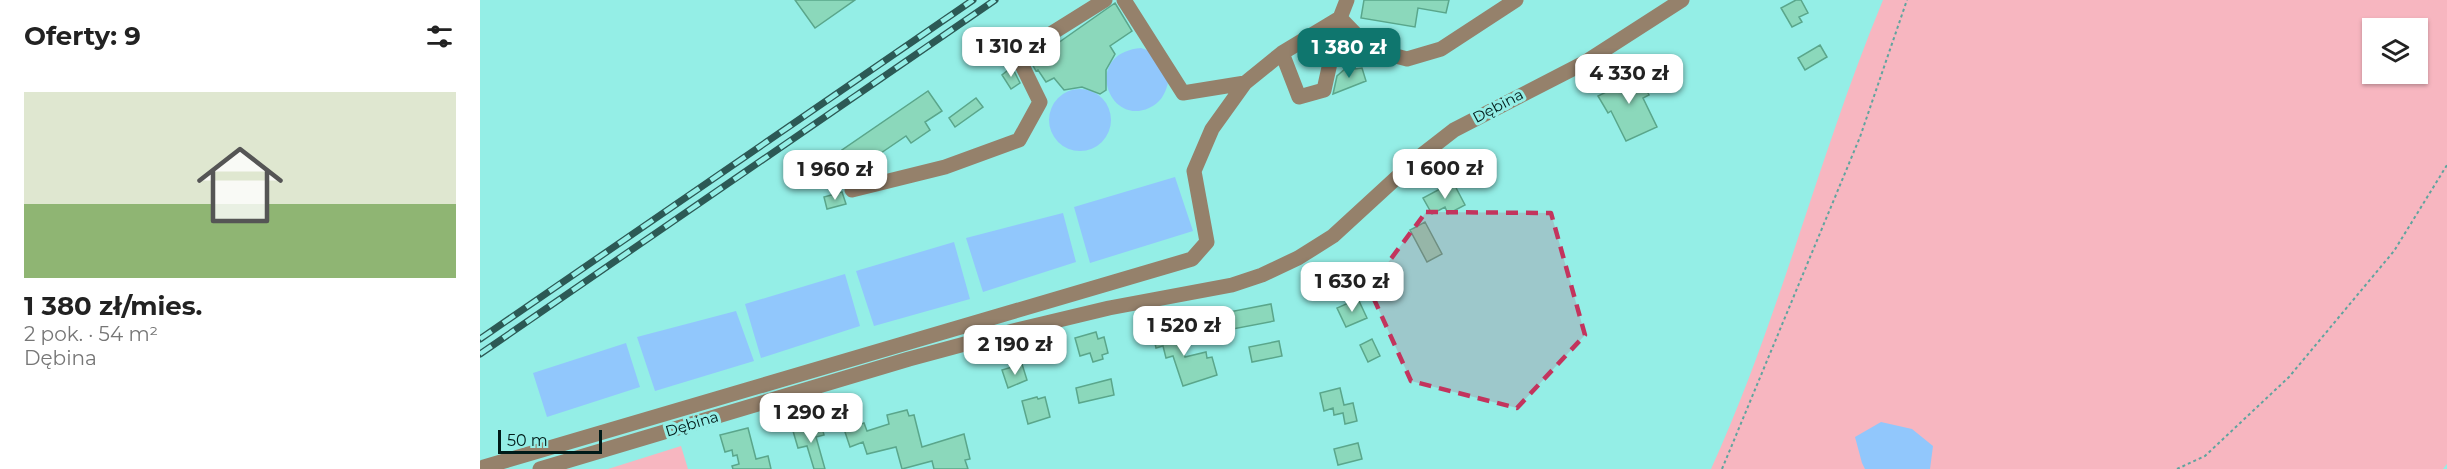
<!DOCTYPE html>
<html lang="pl">
<head>
<meta charset="utf-8">
<style>
  body { margin:0; font-family:Montserrat,sans-serif; background:#f2f2f2; color:#222; height:100vh; display:flex; flex-direction:column; font-size:22px; white-space:nowrap }
  * { box-sizing:border-box; margin:0 }
  p { font-size:20px; color:#767676 }
  .icon { flex:none; width:33px; height:33px; fill:none; stroke:currentColor; stroke-width:2; stroke-linecap:round; stroke-linejoin:round }
  .map { position:relative; flex:1; overflow:hidden }
  .side { display:flex; flex-direction:column; background:#fff; width:480px }
  .side>* { flex:none }
  .controls { position:absolute; left:1882px; top:18px; display:grid; gap:12px }
  .controls a { display:grid; place-items:center; width:66px; height:66px; border-radius:0px; background:#fff; box-shadow:0 2px 4px #0004; font-size:30px }
  .scale { position:absolute; left:18px; bottom:15px; width:104px; box-sizing:border-box; padding-left:6px; border:3px solid #001a18; border-top:0; font-size:16px; line-height:21px; white-space:nowrap; color:#001a18; -webkit-text-stroke:4px #94eee6; paint-order:stroke }
  .price { position:absolute; translate:-50% -51px; padding:0 14px; border-radius:12px; background:#fff; color:#222; font-size:20px; line-height:39px; filter:drop-shadow(0 2px 3px #0008) }
  .price::after { content:''; position:absolute; left:50%; top:36px; width:18px; height:14px; margin-left:-9px; background:inherit; clip-path:polygon(0 0,100% 0,50% 100%) }
  .price.selected { background:#0f766e; color:#fff }
  ul { padding:0; list-style:none }
  li { display:grid; align-content:center; gap:12px; height:318px; padding:0 24px }
  li span { display:grid; place-items:center; height:186px; border-radius:0px; color:#555 }
  li>.icon { margin-inline-start:auto }
  span .icon { width:108px; height:108px; fill:#fffc; stroke-width:1 }
  li b { font-size:26px }
  h2 { display:flex; justify-content:space-between; align-items:center; height:72px; padding:0 24px; font-size:26px }
  main { display:flex; flex:1; min-height:0 }
  .map>svg:first-child { display:block }
  .green { fill:#f7b6c0; fill-rule:evenodd }
  .water { fill:#91c7fc }
  .building { fill:#8bd8bb; stroke:#5aa68b; stroke-width:1.5 }
  .lines { fill:none; stroke-linecap:round; stroke-linejoin:round }
  .path { stroke:#60a49e; stroke-width:2; stroke-dasharray:3 3; stroke-linecap:butt }
  .minor { stroke:#95816b; stroke-width:15 }
  .rail-casing { stroke:#2c5955; stroke-width:7 }
  .rail { stroke:#94eee6; stroke-width:4.5; stroke-dasharray:14; stroke-linecap:butt }
  .marked { fill:#c3345d; fill-opacity:0.2; stroke:#c3345d; stroke-width:4.5; stroke-dasharray:12 8; stroke-linejoin:round }
  .labels { text-anchor:middle; stroke-width:6; stroke-linejoin:round; paint-order:stroke }
  .street-label { font-size:15px; fill:#001a18; stroke:#94eee6 }
</style>
</head>
<body>
<main>
<section class="side">
<h2>Oferty: 9<svg class="icon" aria-label="filters" viewBox="0 0 24 24"><path d="M4 7h16M4 17h16"/><circle cx="9" cy="7" r="2"/><circle cx="15" cy="17" r="2"/></svg></h2>
<ul>
<li><span style="background:linear-gradient(#dfe7d0 60%,#8fb573 0)"><svg class="icon" aria-label="home" viewBox="0 0 24 24"><path d="M3 11l9-7 9 7M6 9v11h12V9"/></svg></span><div><b>1 380 zł/mies.</b><p>2 pok. · 54 m²</p><p>Dębina</p></div></li>
</ul>
</section>
<div class="map">
<svg width="1967" height="469" viewBox="0 0 1967 469">
  <rect width="100%" height="100%" fill="#94eee6"/>
  <path class="green" d="M1403,0H1967V464L1963,469H1231C1300,318 1339,154 1403,0ZM1893,28H1938V74H1893Z
    M201,446L208,469H128Z"/>
  <path class="water" d="M661,48L673,52L688,83C685,95 680,103 669,108C628,127 602,53 661,48Z
    M569 120a31 31 0 1 1 62 0a31 31 0 1 1-62 0Z
    M695,177L713,231L610,263L594,207Z
    M583,213L596,262L503,292L486,238Z
    M474,242L490,299L394,326L376,271Z
    M365,274L380,326L281,358L265,304Z
    M256,311L274,361L175,391L157,337Z
    M146,343L160,387L67,417L53,373Z
    M1401,422L1432,429L1453,446L1450,469H1385L1382,463L1375,437Z"/>
  <path class="building" d="M315,0H375L335,28Z
    M884,0H969L966,13L938,8L935,27L881,18Z
    M1316,0H1321L1328,13L1319,17L1322,22L1312,27L1301,8Z
    M635,3L652,31L630,46L635,54L626,70V90L620,94L602,87L584,90L574,78L566,82L558,70L556,71L551,62Z
    M1340,45L1347,57L1325,70L1318,58Z
    M1152,64L1169,95L1163,98L1177,127L1146,141L1131,111L1128,113L1118,96L1144,83L1138,72Z
    M875,66V69L882,68L886,81L853,94L857,76L865,69Z
    M532,67L540,83L531,89L522,75Z
    M448,91L462,111L445,122L450,130L431,143L426,136L376,170L362,150Z
    M496,98L503,107L475,127L469,118Z
    M973,182L985,205L968,214L965,207L952,214L943,198Z
    M362,192L366,204L347,209L344,197Z
    M945,222L962,254L947,262L930,230Z
    M875,300L879,301L887,318L866,327L857,308Z
    M791,304L794,321L753,329L749,312Z
    M692,325L694,333L699,332L705,357L726,352L727,358L732,357L737,375L703,386L693,356L686,358L683,346L676,348L672,329Z
    M616,332L618,339L624,337L628,353L622,355L623,359L613,362L610,353L600,356L595,338Z
    M892,339L900,356L888,362L880,345Z
    M799,341L802,356L772,362L769,347Z
    M542,364L547,380L528,388L522,370Z
    M631,379L634,395L599,403L596,388Z
    M860,388L864,405L873,403L877,421L865,424L863,413L854,415L853,408L844,411L840,393Z
    M557,397L558,399L565,397L570,417L548,424L542,401Z
    M427,410L429,416L434,415L442,447L484,434L490,459L485,460L488,469H454L452,461L422,469L416,447L387,454L383,442L370,447L364,429L384,423L387,431L409,424L407,415Z
    M341,424L344,435L336,437L345,469H334L327,446L318,448L313,431Z
    M268,428L276,459L288,456L291,469H253L252,466L259,464L257,455L253,456L252,450L245,452L240,435Z
    M878,443L882,459L858,465L854,449Z"/>
  <g class="lines">
    <path class="path" d="M1242,469L1380,137L1427,0
      M1697,469L1725,456L1809,377L1914,251L1967,165"/>
    <path class="minor" d="M644,0L703,93L765,83
      M867,0L860,18L890,49L927,59L961,49L1036,0
      M802,53L819,97L844,90L860,18
      M372,190L465,167L539,140L560,102L537,55L625,0
      M3,469L4,467L712,259L727,242L714,171L732,129L765,83L802,53L860,18
      M60,469L429,359L533,331L629,308L752,285L782,275L818,258L853,236L938,158L974,130L1104,63L1202,0"/>
    <g class="rail-casing">
      <path id="rail" d="M0,339L493,0
        M0,354L515,0"/>
    </g>
    <use href="#rail" class="rail"/>
  </g>
  <path class="marked" d="M946,212L1071,213L1105,335L1037,408L931,381L889,288Z"/>
  <g class="labels">
    <g class="street-label">
      <text transform="translate(1018 106) rotate(-28)" y="5">Dębina</text>
      <text transform="translate(212 424) rotate(-17)" y="5">Dębina</text>
    </g>
  </g>
</svg>
<div class="controls">
<a><svg class="icon" aria-label="layers" viewBox="0 0 24 24"><path d="M12 4l9 5-9 5-9-5zM3 14l9 5 9-5"/></svg></a>
</div>
<div class="scale">50 m</div>
<b class="price" style="left:531px;top:78px">1 310 zł</b>
<b class="price selected" style="left:869px;top:79px">1 380 zł</b>
<b class="price" style="left:1149px;top:105px">4 330 zł</b>
<b class="price" style="left:965px;top:200px">1 600 zł</b>
<b class="price" style="left:355px;top:201px">1 960 zł</b>
<b class="price" style="left:872px;top:313px">1 630 zł</b>
<b class="price" style="left:704px;top:357px">1 520 zł</b>
<b class="price" style="left:535px;top:376px">2 190 zł</b>
<b class="price" style="left:331px;top:444px">1 290 zł</b>
</div>
</main>
</body>
</html>
